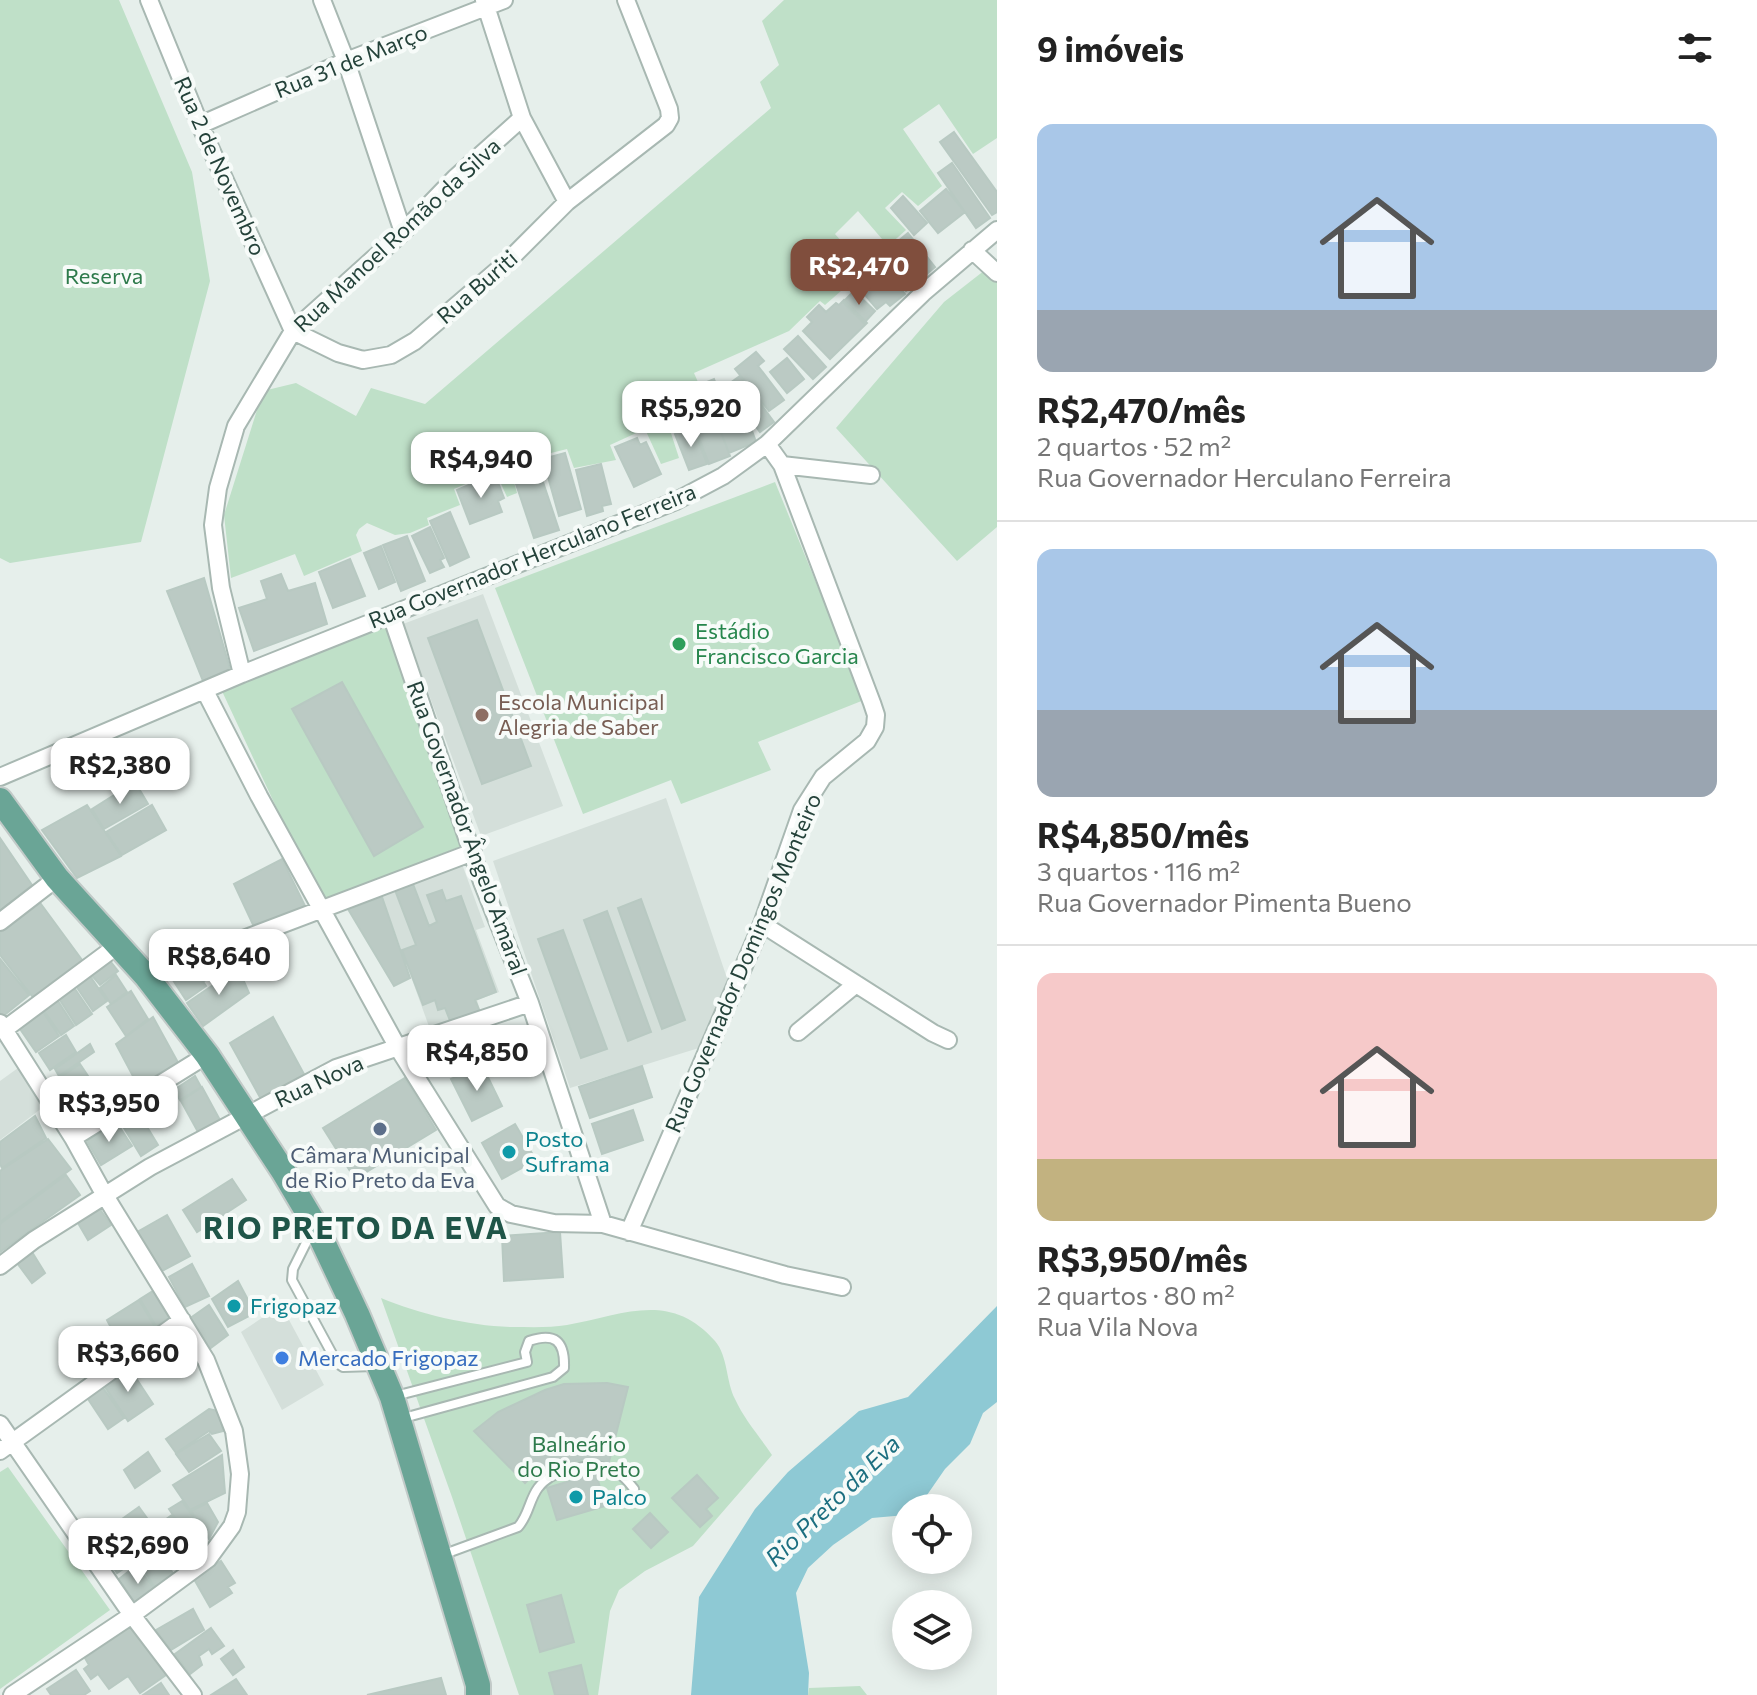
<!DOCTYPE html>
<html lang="pt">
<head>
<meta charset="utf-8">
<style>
  body { margin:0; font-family:Commissioner,sans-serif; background:#f6f6f6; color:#222; height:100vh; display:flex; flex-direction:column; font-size:30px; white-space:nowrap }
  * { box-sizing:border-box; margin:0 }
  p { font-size:26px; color:#767676 }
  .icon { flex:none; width:44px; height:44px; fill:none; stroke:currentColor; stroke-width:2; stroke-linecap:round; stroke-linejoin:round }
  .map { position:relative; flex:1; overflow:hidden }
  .drawer { display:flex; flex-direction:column; background:#fff; width:760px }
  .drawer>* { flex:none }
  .tools { position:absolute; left:892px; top:1494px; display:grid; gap:16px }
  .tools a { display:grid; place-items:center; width:80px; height:80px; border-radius:50%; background:#fff; box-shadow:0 4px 20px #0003; font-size:40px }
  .price { position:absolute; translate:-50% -68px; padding:0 18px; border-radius:16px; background:#fff; color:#222; font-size:26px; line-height:52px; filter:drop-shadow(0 2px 4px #0008) }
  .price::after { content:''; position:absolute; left:50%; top:48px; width:24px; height:18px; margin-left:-12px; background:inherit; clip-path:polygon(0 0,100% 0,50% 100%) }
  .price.current { background:#804e3d; color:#fff }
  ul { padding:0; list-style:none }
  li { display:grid; align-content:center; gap:16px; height:424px; padding:0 40px }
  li+li { border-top:2px solid #e0e0e0 }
  li span { display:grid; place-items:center; height:248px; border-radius:16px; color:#555 }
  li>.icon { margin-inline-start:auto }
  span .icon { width:144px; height:144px; fill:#fffc; stroke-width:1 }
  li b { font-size:34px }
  h2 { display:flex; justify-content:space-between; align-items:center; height:96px; padding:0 40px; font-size:34px }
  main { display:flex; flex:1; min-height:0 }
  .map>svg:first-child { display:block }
  .built { fill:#d4dfda }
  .green { fill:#bfe0c8 }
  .water { fill:#8ec9d4 }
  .building { fill:#bbcac4; stroke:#b8c9c2; stroke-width:2 }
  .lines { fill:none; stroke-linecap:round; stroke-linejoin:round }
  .service-casing { stroke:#a8b8b2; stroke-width:12 }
  .minor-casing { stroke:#a8b8b2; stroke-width:20 }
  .primary-casing { stroke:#c2cac8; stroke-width:28 }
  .service { stroke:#fff; stroke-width:8 }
  .minor { stroke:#fff; stroke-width:16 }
  .primary { stroke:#6aa596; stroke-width:24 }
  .leisure-dot { fill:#2e9e5b; stroke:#f7fbf9; stroke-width:3 }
  .education-dot { fill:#8d6e63; stroke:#f7fbf9; stroke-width:3 }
  .service-dot { fill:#5c6f8a; stroke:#f7fbf9; stroke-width:3 }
  .culture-dot { fill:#0f9aa8; stroke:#f7fbf9; stroke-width:3 }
  .shop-dot { fill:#3f7fe0; stroke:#f7fbf9; stroke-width:3 }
  .labels { text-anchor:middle; stroke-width:8; stroke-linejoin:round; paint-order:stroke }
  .street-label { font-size:22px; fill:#24423a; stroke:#f7fbf9 }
  .park-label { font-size:22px; fill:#2d7a4b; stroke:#f7fbf9 }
  .leisure-label { font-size:22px; fill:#27864d; stroke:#f7fbf9; text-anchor:start }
  .education-label { font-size:22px; fill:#785e54; stroke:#f7fbf9; text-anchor:start }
  .culture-label { font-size:22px; fill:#0d838f; stroke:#f7fbf9; text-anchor:start }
  .service-label { font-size:22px; fill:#4e5e75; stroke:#f7fbf9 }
  .shop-label { font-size:22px; fill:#366cbe; stroke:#f7fbf9; text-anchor:start }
  .water-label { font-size:24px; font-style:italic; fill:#1c6f80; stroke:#f7fbf9 }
  .district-label { font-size:30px; font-weight:bold; letter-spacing:2px; fill:#1f5548; stroke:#f7fbf9 }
</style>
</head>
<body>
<main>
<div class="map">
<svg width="997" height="1695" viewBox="0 0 997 1695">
  <rect width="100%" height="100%" fill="#e6efeb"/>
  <path class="built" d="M483,594L563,806L481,836L403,624Z
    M666,798L730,987L702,1047L570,1088L493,861Z
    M462,864L485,927L476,930L499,992L477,1000L481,1014L431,1032L381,894Z
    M18,1068L42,1108L0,1140V1081Z
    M281,1305L324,1385L282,1410L241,1332Z"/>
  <path class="green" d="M0,0H119L192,172L210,281L141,542L10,563L0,558Z
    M784,0H997V138L973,154L939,104L903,129L942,186L918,206L902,192L885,208L906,230L888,246L858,211L835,234L866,269L825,305L820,301L789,331L694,373L705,398L684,405L690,422L670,430L679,458L661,464L645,429L610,445L616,460L574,468L567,449L539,456L543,472L514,482L517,493L507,497L498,477L484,481L482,477L454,489L460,505L427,518L429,525L410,533L395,535L367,523L359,529L356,535L362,551L304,576L295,554L231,578L224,515L263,391L296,383L356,416L371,388L425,404L771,108L760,82L779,65L762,21Z
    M985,270L997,282V527L957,561L836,428L944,302Z
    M775,482L864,700L758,742L771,770L681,804L671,780L583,814L495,588Z
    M386,623L467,844L320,901L221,689Z
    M381,1298C420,1314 469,1326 512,1327C530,1327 550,1328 567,1325C623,1315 670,1290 715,1341C728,1356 726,1382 735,1399C744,1419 760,1437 772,1455L693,1546L645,1571L619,1590L610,1611L598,1695H519L452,1497Z
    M8,1467L110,1610L0,1689V1472Z
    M860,1686L867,1695H808L809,1688Z"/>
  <path class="water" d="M997,1306V1402L983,1413L970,1444L945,1469L918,1508H906V1515L872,1518L833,1545L808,1568L796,1593L809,1673L808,1695H691L699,1597L755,1509L788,1472L859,1411L908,1397Z"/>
  <path class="building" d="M954,132L997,192V212L992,215L940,142Z
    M952,163L990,218L976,228L938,173Z
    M946,189L965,212L938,233L920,211Z
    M903,196L927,223L914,235L891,208Z
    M908,233L935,267L906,291L889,270L899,261L902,265L909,259L896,243Z
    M884,268L905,294L890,306L886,302L877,309L855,283L872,269L876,275Z
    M854,291L875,311L864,323L843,302Z
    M844,300L867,323L830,359L803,331L812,322L807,317L819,305L826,312L836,303L839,305Z
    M798,336L826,367L813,379L784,349Z
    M756,352L764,361L758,366L784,400L769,411L735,369Z
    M787,358L804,379L787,393L770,372Z
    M740,376L774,422L760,432L726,386Z
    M714,379L722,400L735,394L744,416L738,418L743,431L751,428L756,442L729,453L702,384Z
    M709,401L730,456L709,464L688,409Z
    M693,427L707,464L689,470L675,434Z
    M637,438L640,445L646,442L661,474L634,487L615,447Z
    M565,453L581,509L559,516L543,459Z
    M601,464L611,504L602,506L603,511L587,516L576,470Z
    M541,476L559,530L534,538L516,484Z
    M480,480L483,486L497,480L504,498L498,501L502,512L470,524L457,490Z
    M450,512L469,557L450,566L430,521Z
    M430,527L444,558L440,560L444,567L430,573L412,536Z
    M407,536L425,581L401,591L383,545Z
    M381,546L395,582L379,589L364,553Z
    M350,559L365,596L333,608L319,572Z
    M281,574L288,591L315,583L327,624L254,651L239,608L267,599L261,581Z
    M204,578L230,669L203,681L167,591Z
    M477,620L531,766L482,784L428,638Z
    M342,682L423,827L374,856L292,709Z
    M135,782L148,804L104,829L92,809Z
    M87,805L121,856L77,878L42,830Z
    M152,805L166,830L122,855L106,832Z
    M0,838L32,885L0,911Z
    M282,859L305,906L255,929L234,884Z
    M413,884L429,926L437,922L427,895L442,890L446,901L461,896L496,992L475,1000L480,1012L451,1023L445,1008L438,1010L435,1000L423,1005L402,950L416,945L395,890Z
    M382,897L410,978L394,986L348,909Z
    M641,899L685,1020L662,1029L618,908Z
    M38,900L85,964L36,1001L0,955V932Z
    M607,911L651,1032L628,1041L584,920Z
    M563,930L607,1049L581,1058L538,939Z
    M107,957L118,971L100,985L88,971Z
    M207,958L215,975L204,981L193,964Z
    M0,959L29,995L2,1017L0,1015Z
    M191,964L206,986L186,1000L171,977Z
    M238,968L249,993L203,1026L187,1003Z
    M116,975L127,992L111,1004L100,988Z
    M90,976L107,1001L93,1011L76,986Z
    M73,986L92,1014L76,1025L58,997Z
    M131,991L148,1019L126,1036L107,1007Z
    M56,998L74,1026L61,1035L42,1008Z
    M41,1009L59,1036L36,1052L18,1026Z
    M153,1017L181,1068L142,1093L116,1044Z
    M273,1017L304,1074L261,1099L230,1043Z
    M66,1035L76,1052L50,1070L39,1053Z
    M90,1044L94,1052L59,1076L55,1069Z
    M80,1064L90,1079L65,1096L56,1080Z
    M482,1065L502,1106L472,1121L451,1079Z
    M642,1066L652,1097L590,1118L579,1087Z
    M195,1076L201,1087L180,1100L174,1090Z
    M405,1078L436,1130L355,1179L323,1128Z
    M92,1087L104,1108L80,1123L68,1103Z
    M202,1087L220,1120L198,1132L181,1101Z
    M633,1110L643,1140L602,1154L592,1124Z
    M138,1112L158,1145L141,1156L121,1123Z
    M35,1116L46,1138L2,1168L0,1164V1142Z
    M117,1123L132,1146L101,1165L87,1141Z
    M515,1124L536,1160L502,1179L482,1143Z
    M48,1139L71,1169L0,1222V1171Z
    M66,1175L80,1195L0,1252V1224Z
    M232,1179L246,1200L197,1232L183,1210Z
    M99,1208L111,1225L88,1240L78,1223Z
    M167,1215L190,1256L160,1272L137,1232Z
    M560,1232L563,1277L504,1281L502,1236Z
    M32,1252L45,1273L32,1283L17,1263Z
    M192,1264L209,1296L185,1307L169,1277Z
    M238,1281L255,1313L228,1327L212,1299Z
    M153,1291L169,1318L156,1326L140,1299Z
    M139,1300L155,1327L123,1350L107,1320Z
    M209,1305L228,1335L208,1350L189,1319Z
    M128,1366L153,1404L128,1421L103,1384Z
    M607,1383L628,1387L609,1462L585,1459L556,1465L533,1475L525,1483L474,1431L498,1412L545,1390L564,1384Z
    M101,1385L124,1418L108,1429L86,1396Z
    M209,1409L218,1411L223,1431L212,1434L209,1431L176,1453L166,1439Z
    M209,1434L221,1451L189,1472L176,1454Z
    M148,1452L160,1471L135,1488L124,1470Z
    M222,1455L225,1493L190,1510L173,1485Z
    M596,1473L605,1506L557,1520L547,1488Z
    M697,1475L718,1498L706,1509L712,1516L700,1527L672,1498Z
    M182,1501L201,1528L188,1537L169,1509Z
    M207,1503L218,1522L209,1539L191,1511Z
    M139,1507L152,1525L107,1557L94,1539Z
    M650,1513L668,1532L651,1548L633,1529Z
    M172,1515L202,1560L189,1568L158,1525Z
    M147,1532L157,1546L117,1573L108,1559Z
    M166,1542L181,1564L171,1570L175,1578L157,1590L138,1562Z
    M221,1561L235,1583L228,1587L232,1593L210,1607L194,1579Z
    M137,1565L157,1593L137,1606L119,1579Z
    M561,1595L574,1642L540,1652L527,1605Z
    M193,1609L204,1630L171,1650L156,1630Z
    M133,1625L166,1675L140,1693L128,1676L109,1689L98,1674L91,1679L84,1669L89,1665L85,1658Z
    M211,1628L224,1646L212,1654L209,1649L199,1656L202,1665L190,1674L175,1654Z
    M233,1650L244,1667L233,1675L221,1659Z
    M581,1665L588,1695H555L549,1673Z
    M76,1670L90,1691L84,1695H51L47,1689Z
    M441,1678L446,1695H367Z
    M236,1679L247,1695H211Z
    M161,1683L169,1695H143Z"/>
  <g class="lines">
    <g class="service-casing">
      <path id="service" d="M312,1231L293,1269L292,1280L337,1363L343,1367L374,1366
        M395,1396L527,1362L525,1352L529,1341C555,1332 565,1341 564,1368L553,1377L400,1419
        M442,1555L518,1527C529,1515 529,1500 538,1488C552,1469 588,1463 610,1469C621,1473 627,1480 634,1489"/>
    </g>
    <g class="minor-casing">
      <path id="minor" d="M149,0L200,125L293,331L338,353L363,360L391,355L415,341L507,262L567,202L666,125L670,118L669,109L626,0
        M322,0L346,61L403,232
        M484,0L522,118L567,202
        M200,125L346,61L504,0
        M972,250L997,273
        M782,465L871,475
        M391,615L482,882L530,1003L603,1224
        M242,674L221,588L213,525L218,488L236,426L293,331L403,232L455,178L522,118
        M205,691L259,796L398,1048L497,1206L511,1214L554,1223L603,1224L785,1275L842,1287
        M0,777L242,674L676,501L723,476L767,444L923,293L997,230
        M0,922L57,878
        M762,924L933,1033L948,1040
        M146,976L473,852
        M0,1023L73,1138L104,1194L206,1360L234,1431L240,1474L237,1512L232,1526L208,1559L132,1615L12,1695
        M5,1029L118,945
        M798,1032L856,984
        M73,1138L207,1055
        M629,1232L762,924L802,810L823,777L867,741L875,727L876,715L872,703L782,465L767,444
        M0,1266L34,1240L150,1167L336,1068L530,1003
        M0,1424L132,1615L193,1695
        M0,1451L182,1320"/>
    </g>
    <g class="primary-casing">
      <path id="primary" d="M0,800L57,878L146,976L207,1055L283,1171L315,1225L357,1314L392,1397L478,1685V1695"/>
    </g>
    <use href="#service" class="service"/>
    <use href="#minor" class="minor"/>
    <use href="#primary" class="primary"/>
  </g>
  <circle class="leisure-dot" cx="679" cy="644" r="8"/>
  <circle class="education-dot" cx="482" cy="715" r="8"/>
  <circle class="service-dot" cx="380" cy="1129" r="8"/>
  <g class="culture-dot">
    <circle cx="509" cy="1152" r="8"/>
    <circle cx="234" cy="1306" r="8"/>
    <circle cx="576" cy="1497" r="8"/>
  </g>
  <circle class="shop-dot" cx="282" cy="1358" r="8"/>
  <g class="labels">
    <g class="street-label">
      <text transform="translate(351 61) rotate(-22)" y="8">Rua 31 de Março</text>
      <text transform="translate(220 166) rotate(66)" y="8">Rua 2 de Novembro</text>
      <text transform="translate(397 235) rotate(-43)" y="8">Rua Manoel Romão da Silva</text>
      <text transform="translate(477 287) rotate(-41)" y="8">Rua Buriti</text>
      <text transform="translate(532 556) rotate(-22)" y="8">Rua Governador Herculano Ferreira</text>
      <text transform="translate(467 828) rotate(70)" y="8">Rua Governador Ângelo Amaral</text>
      <text transform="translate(743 963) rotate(-67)" y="8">Rua Governador Domingos Monteiro</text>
      <text transform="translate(319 1081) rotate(-25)" y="8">Rua Nova</text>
    </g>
    <g class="park-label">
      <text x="104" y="284">Reserva</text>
      <text x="579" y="1452">Balneário<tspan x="579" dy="25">do Rio Preto</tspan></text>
    </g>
    <g class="leisure-label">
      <text x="695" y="639">Estádio<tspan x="695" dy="25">Francisco Garcia</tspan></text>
    </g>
    <g class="education-label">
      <text x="498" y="710">Escola Municipal<tspan x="498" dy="25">Alegria de Saber</tspan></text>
    </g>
    <g class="culture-label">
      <text x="525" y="1147">Posto<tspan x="525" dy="25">Suframa</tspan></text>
      <text x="250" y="1314">Frigopaz</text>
      <text x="592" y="1505">Palco</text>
    </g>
    <g class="service-label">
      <text x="380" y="1163">Câmara Municipal<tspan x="380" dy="25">de Rio Preto da Eva</tspan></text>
    </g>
    <g class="shop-label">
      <text x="298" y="1366">Mercado Frigopaz</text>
    </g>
    <g class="water-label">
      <text transform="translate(833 1501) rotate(-44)" y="8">Rio Preto da Eva</text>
    </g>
    <g class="district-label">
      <text x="356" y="1239">RIO PRETO DA EVA</text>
    </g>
  </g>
</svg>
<div class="tools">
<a><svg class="icon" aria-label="locate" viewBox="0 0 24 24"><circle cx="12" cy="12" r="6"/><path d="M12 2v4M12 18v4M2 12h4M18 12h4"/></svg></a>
<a><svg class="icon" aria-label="layers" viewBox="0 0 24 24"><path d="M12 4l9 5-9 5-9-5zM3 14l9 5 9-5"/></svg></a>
</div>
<b class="price current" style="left:859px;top:307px">R$2,470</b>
<b class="price" style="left:691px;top:449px">R$5,920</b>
<b class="price" style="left:481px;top:500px">R$4,940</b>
<b class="price" style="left:120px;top:806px">R$2,380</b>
<b class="price" style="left:219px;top:997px">R$8,640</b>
<b class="price" style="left:477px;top:1093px">R$4,850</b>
<b class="price" style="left:109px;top:1144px">R$3,950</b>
<b class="price" style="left:128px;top:1394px">R$3,660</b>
<b class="price" style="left:138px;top:1586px">R$2,690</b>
</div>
<section class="drawer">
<h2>9 imóveis<svg class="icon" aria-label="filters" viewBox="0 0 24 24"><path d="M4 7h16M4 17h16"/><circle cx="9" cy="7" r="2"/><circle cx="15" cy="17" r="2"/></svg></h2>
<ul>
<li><span style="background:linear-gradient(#a9c7e8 75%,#9aa5b1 0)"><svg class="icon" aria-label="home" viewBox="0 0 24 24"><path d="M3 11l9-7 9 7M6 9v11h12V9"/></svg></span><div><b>R$2,470/mês</b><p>2 quartos · 52 m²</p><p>Rua Governador Herculano Ferreira</p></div></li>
<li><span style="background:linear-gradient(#a9c7e8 65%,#9aa5b1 0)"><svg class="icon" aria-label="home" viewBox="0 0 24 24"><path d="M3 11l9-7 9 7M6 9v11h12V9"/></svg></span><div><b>R$4,850/mês</b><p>3 quartos · 116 m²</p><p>Rua Governador Pimenta Bueno</p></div></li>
<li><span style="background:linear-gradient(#f6c9c9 75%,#c2b280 0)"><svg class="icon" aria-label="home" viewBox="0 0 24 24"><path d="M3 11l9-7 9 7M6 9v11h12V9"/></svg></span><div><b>R$3,950/mês</b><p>2 quartos · 80 m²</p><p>Rua Vila Nova</p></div></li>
</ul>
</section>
</main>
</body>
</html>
